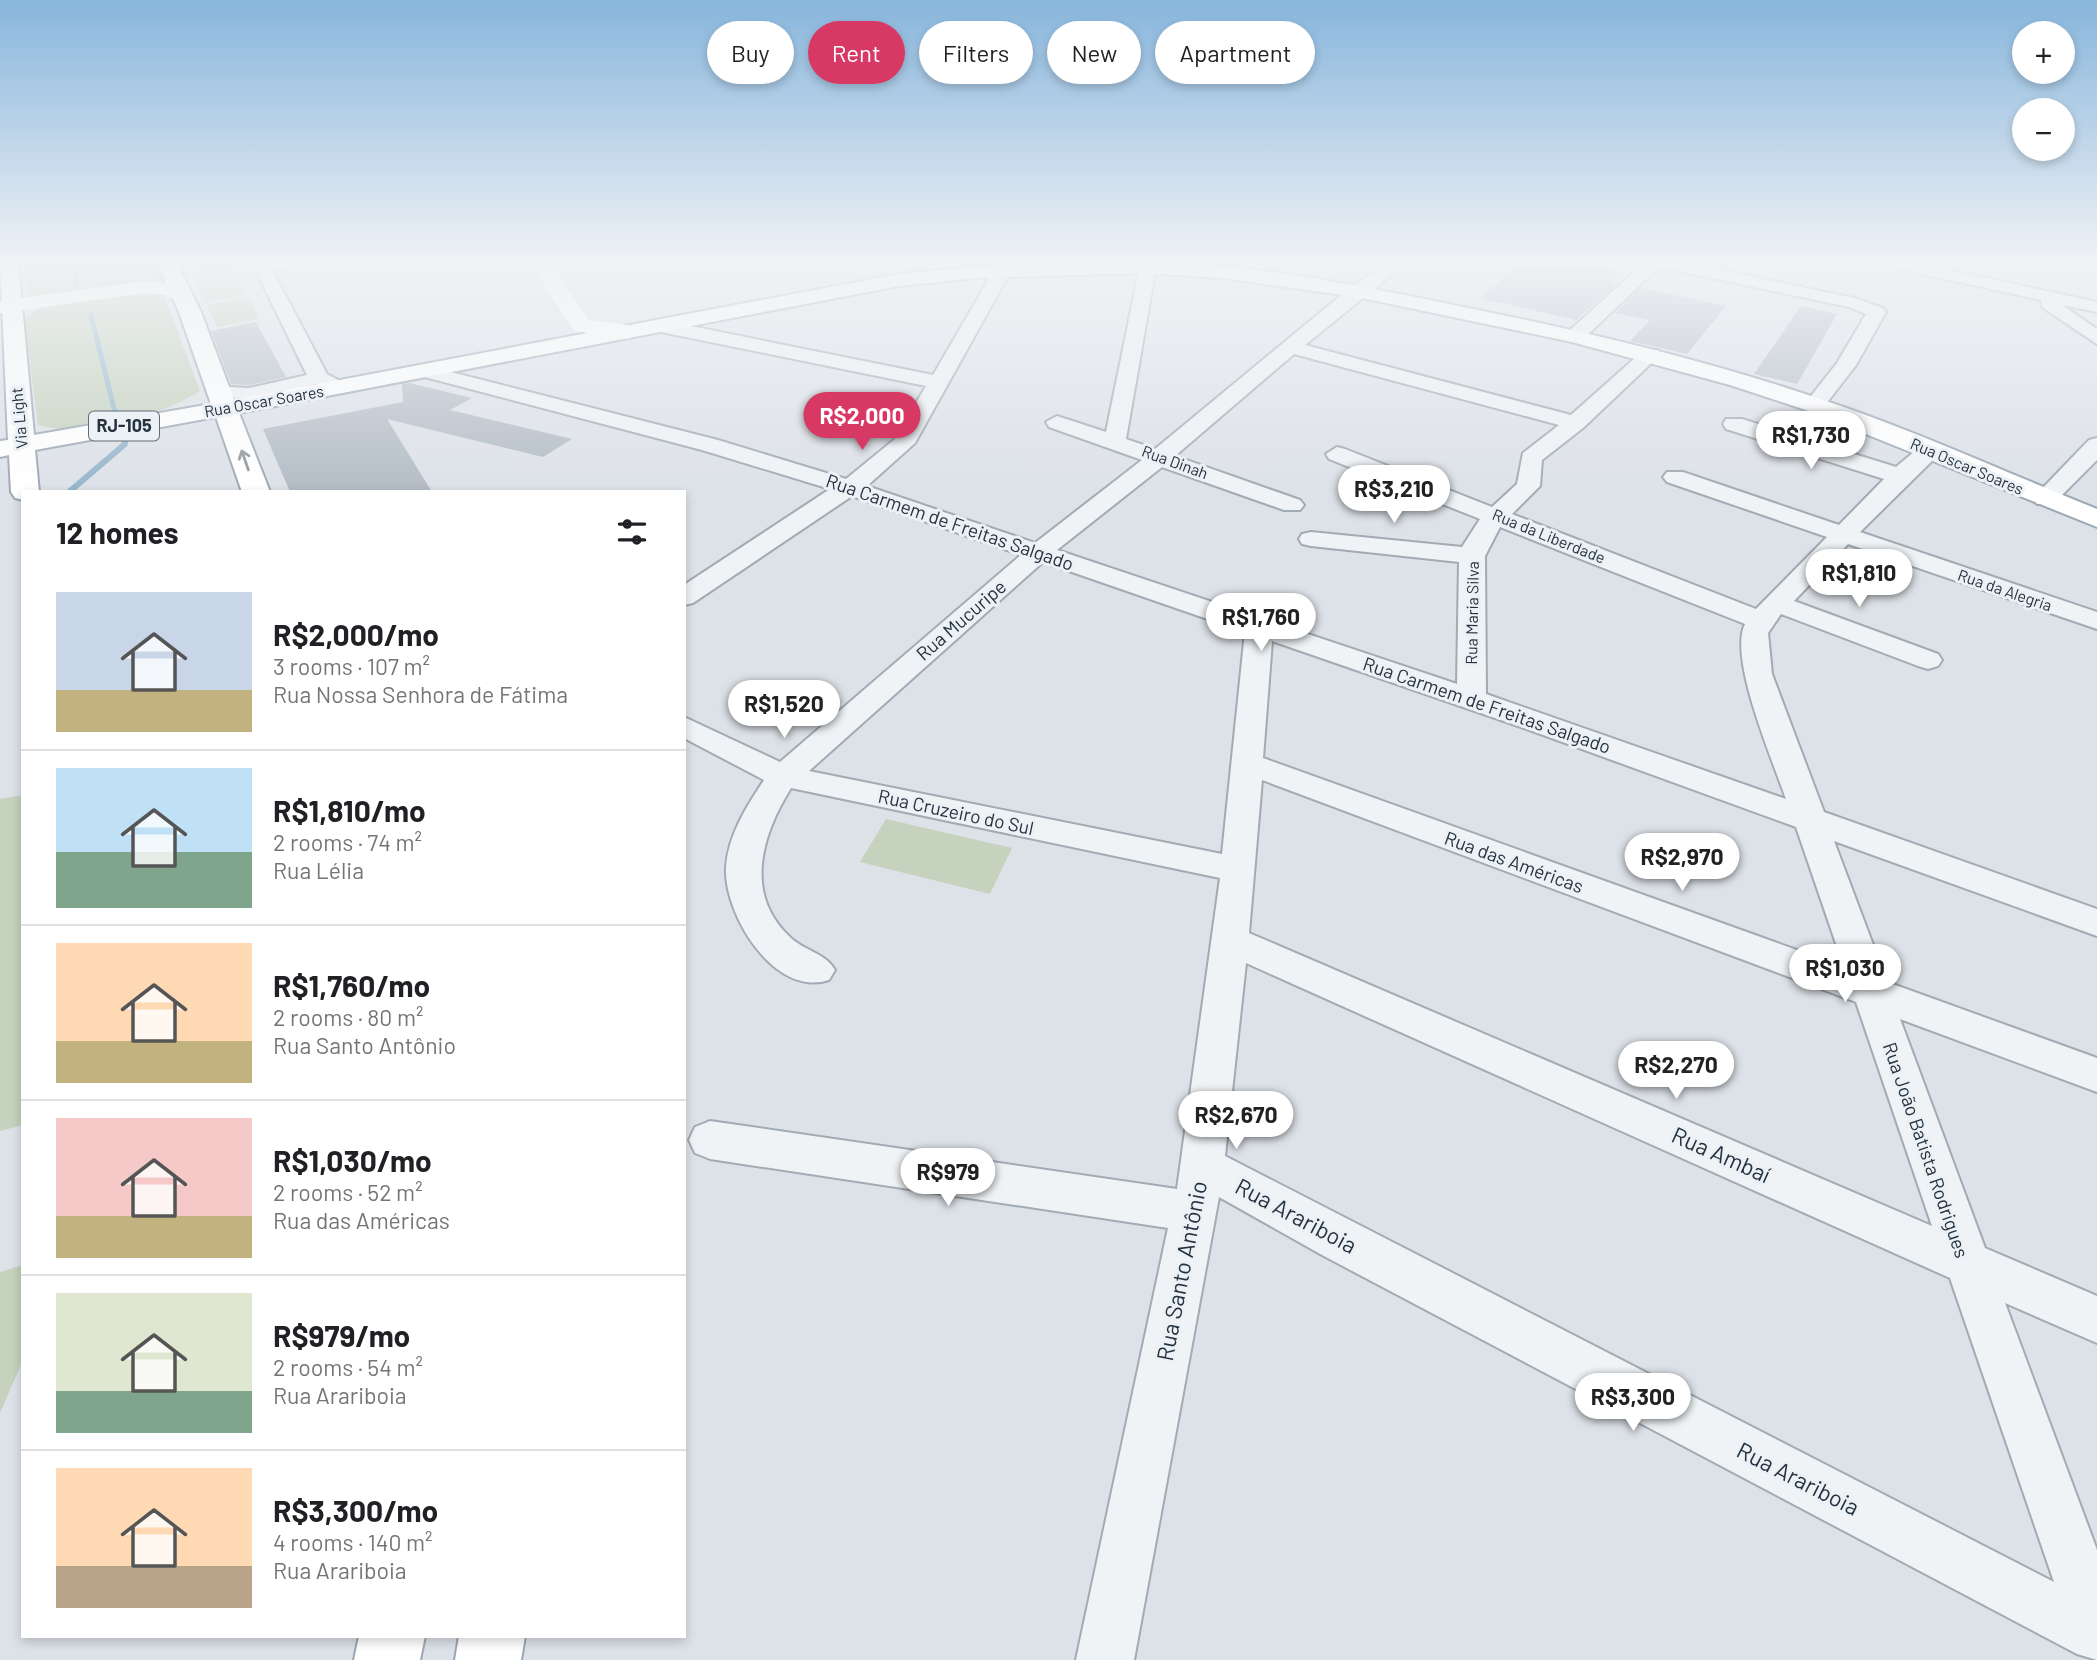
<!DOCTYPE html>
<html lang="en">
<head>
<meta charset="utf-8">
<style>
  body { margin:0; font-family:Barlow,sans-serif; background:#f6f6f6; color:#202124; height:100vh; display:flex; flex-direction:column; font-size:26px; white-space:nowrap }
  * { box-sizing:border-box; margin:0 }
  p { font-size:23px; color:#757577 }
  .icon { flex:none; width:38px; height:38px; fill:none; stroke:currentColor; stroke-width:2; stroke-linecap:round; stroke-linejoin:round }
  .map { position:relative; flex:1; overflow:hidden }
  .side { position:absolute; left:21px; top:490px; width:665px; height:1148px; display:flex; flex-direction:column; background:#fff; border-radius:0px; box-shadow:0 4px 10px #0003 }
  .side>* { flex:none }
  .top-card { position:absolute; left:707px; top:21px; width:665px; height:63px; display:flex; gap:14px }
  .controls { position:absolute; left:2012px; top:21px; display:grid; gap:14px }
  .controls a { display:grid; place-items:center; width:63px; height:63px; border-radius:50%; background:#fff; box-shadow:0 4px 10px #0003; font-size:35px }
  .price { position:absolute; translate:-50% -60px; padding:0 16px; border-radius:24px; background:#fff; color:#222; font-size:23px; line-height:46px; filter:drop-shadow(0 2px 4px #0008) }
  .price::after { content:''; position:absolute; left:50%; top:42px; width:21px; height:16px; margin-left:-10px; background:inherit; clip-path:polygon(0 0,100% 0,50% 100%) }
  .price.active { background:#d73864; color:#fff }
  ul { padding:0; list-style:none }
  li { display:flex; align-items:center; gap:21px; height:175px; padding:0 35px }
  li+li { border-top:2px solid #e0e0e0 }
  li span { display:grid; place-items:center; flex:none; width:196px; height:140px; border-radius:0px; color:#555 }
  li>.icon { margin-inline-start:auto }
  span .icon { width:84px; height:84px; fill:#fffc; stroke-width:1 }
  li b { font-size:30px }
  h2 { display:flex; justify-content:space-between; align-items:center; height:84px; padding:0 35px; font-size:30px }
  .pill { padding:0 24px; border-radius:32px; background:#fff; box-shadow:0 4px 10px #0003; font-size:24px; line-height:63px }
  .pill.active { background:#d73864; color:#fff }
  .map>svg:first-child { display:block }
  .green { fill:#c5d2bd }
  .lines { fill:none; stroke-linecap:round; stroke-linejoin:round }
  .stream-far1 { stroke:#95b6cb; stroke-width:5 }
  .stream { stroke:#95b6cb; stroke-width:6 }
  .building { fill:#b3bcc5 }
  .street-casing { stroke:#a2aab2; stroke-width:4 }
  .primary-casing { stroke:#9ba8b4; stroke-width:4 }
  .street { fill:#eff3f6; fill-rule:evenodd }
  .secondary { fill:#fff; fill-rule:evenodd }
  .primary { fill:#fff; fill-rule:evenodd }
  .oneway { stroke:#92989f }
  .labels { text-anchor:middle; stroke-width:6; stroke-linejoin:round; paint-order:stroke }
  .far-street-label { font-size:16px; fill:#25323f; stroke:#ecf1f5 }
  .shield { fill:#ecf1f5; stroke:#616b76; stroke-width:2 }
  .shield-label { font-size:18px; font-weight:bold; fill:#25323f }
  .street-label { font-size:19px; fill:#25323f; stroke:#ecf1f5 }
  .near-street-label { font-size:23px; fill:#25323f; stroke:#ecf1f5 }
</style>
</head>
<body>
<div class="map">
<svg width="2097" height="1660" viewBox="0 0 2097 1660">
  <rect width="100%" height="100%" fill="#dde2e8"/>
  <path class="green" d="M22,261H153L166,283H143L28,299Z
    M231,262L246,295L205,302L192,268Z
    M129,290L164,295L200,391C162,416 84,438 38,425L24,318C54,297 94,295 129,290Z
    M249,297L260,319L217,327L207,305Z
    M23,795V1125L0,1131V799Z
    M886,819L1012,848L990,894L860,862Z
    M23,1265V1360L0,1413V1272Z"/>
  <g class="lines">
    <path class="stream-far1" d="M73,261L77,287
      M91,315L116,417"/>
    <path class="stream" d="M69,492L125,444L124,436"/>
  </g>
  <path class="building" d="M1525,261H1566L1622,272L1612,283L1617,284L1576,320L1480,298Z
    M1640,288L1726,306L1687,354L1630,341L1650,320L1615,313Z
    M1801,306L1837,314L1797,384L1754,374Z
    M256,322L286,377L249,385L231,384L211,331Z
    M409,383L472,398L450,410L572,439L543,457L387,419L432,492H290L263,429L403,402L402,384Z"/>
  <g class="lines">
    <g class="street-casing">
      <path id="street" d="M251,261H306L304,265L272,270L327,374L351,387L348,391L341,393L317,384L249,400L212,394L209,390L212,386L249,388L307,375Z
        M1141,261H1157L1126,439L1155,449L1351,287L1390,261H1409L1305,345L1571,415L1644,350H1658L1661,354L1583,428L1542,460L1540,486L1512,514L1756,609L1827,537L1667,482L1663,477L1667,472H1683L1839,525L1884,479L1726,429L1723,424L1726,419H1742L1896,467L1921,446L1929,444L1940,451L1937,456L1860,532L2097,612V629L1848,544L1794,601L1938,654L1942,660L1938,666L1928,669L1918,666L1781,614L1768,633L1772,674L1824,812L2097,909V936L1834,841L1887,982L2097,1058V1092L1900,1019L1985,1248L2097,1296V1343L2005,1303L2097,1550V1660L2077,1654L1322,1255L1219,1197L1134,1660H1076L1168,1228L710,1159L695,1153L689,1140L695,1127L710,1121L1177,1189L1220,878L791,788C761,836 743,896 792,939C806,951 826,954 835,970L829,980C775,998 724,915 726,868C728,835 747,806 764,780L684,738V717L780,762L1021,555L852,496L693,603L684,605V585L830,489L702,450L421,376L418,372L421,368H435L718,440L846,479L895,439L926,386L661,332L654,330L652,326L654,322L661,320L933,375L996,267H1008L1011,271L915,443L867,486L1035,543L1142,460L1049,427L1046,422L1057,416L1106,432ZM1294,354L1559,425L1523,453L1517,484L1492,507L1345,449L1337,447L1326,454L1329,459L1480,519L1462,547L1311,532L1302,534L1299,539L1302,544L1311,546L1459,562L1457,684L1057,550L1162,467L1284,510H1300L1304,505L1300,500L1175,456ZM1500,527L1745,624C1728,658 1773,761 1786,799L1486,694L1485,556ZM1043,562L1245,632L1222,854L809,771ZM1272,641L1524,728L1796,827L1844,967L1263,758ZM1262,780L1856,1002L1932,1226L1249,933ZM1246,963L1950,1278L2054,1582L1225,1156Z
        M1646,261H1677L1854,298L1883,308L1886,312L1856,365L1822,409L1815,411L1804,405L1837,363L1866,314L1849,307L1659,267L1582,340H1568L1565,336L1568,332Z
        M1878,261H1908L2097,302V312L2062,305L2097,329V344L2042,307L2041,300L1886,266Z
        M2097,438V460L2053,504H2037L2033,499L2037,494L2089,440Z"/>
    </g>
    <g class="primary-casing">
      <path id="primary" d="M0,261H18L34,435L211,404L179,312L156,261H176L201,312L234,400L899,274C981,266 1065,259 1147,261C1250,264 1353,284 1454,305C1577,330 1700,358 1820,399C1914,430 2005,472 2097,509V527L1806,410L1730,385L1572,342L1357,297L1222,278L1146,273L977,278L899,286L239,413L270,492H242L216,417L35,450L39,492H23V500L15,498L11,492L9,455L0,457V441L8,440Z
        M359,1636H425L420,1660H354Z
        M459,1636H525L521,1660H455Z"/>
    </g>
    <use href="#street" class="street"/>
    <path class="secondary" d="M529,261H549L589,320L628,325L639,332L628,339L574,331Z
      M146,281L175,285L193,296L183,302L164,295L146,293L0,313V301Z"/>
    <use href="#primary" class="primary"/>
  </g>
  <defs><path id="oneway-shaft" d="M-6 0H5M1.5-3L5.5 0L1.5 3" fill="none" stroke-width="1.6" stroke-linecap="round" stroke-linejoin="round" transform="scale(1.75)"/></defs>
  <use class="oneway" href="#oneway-shaft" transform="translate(245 460) rotate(-109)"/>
  <linearGradient id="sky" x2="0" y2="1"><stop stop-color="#87b5dc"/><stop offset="0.53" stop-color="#f0f2f5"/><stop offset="1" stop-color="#f0f2f5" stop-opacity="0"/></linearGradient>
  <rect width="2097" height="493" fill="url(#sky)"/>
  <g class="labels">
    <g class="far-street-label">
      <text transform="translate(264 401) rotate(-10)" y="6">Rua Oscar Soares</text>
      <text transform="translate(19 418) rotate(-95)" y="6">Via Light</text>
      <text transform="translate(1175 462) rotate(20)" y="6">Rua Dinah</text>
      <text transform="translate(1967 466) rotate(23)" y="6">Rua Oscar Soares</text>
      <text transform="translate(1549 536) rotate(22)" y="6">Rua da Liberdade</text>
      <text transform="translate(2005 590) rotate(19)" y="6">Rua da Alegria</text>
      <text transform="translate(1472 613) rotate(-89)" y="6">Rua Maria Silva</text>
    </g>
    <rect class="shield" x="89" y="411.5" width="70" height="29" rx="5"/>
    <g class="shield-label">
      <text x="124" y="432">RJ-105</text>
    </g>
    <g class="street-label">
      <text transform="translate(950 522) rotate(19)" y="7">Rua Carmem de Freitas Salgado</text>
      <text transform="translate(961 620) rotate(-41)" y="7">Rua Mucuripe</text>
      <text transform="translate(1487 705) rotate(19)" y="7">Rua Carmem de Freitas Salgado</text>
      <text transform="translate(956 812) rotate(12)" y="7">Rua Cruzeiro do Sul</text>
      <text transform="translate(1514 862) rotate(20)" y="7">Rua das Américas</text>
      <text transform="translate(1926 1150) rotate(71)" y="7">Rua João Batista Rodrigues</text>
    </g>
    <g class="near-street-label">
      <text transform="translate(1721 1155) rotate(24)" y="8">Rua Ambaí</text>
      <text transform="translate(1296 1216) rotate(28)" y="8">Rua Arariboia</text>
      <text transform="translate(1182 1271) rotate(-79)" y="8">Rua Santo Antônio</text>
      <text transform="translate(1798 1479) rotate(27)" y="8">Rua Arariboia</text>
    </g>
  </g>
</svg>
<div class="controls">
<a>+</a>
<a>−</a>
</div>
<b class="price active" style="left:862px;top:452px">R$2,000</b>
<b class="price" style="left:1811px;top:471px">R$1,730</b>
<b class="price" style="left:1394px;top:525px">R$3,210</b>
<b class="price" style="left:1859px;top:609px">R$1,810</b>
<b class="price" style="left:1261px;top:653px">R$1,760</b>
<b class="price" style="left:784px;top:740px">R$1,520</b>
<b class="price" style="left:1682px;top:893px">R$2,970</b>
<b class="price" style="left:1845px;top:1004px">R$1,030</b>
<b class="price" style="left:1676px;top:1101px">R$2,270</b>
<b class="price" style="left:1236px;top:1151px">R$2,670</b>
<b class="price" style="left:948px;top:1208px">R$979</b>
<b class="price" style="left:1633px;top:1433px">R$3,300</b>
<div class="top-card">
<a class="pill">Buy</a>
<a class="pill active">Rent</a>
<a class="pill">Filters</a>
<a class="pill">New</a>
<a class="pill">Apartment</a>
</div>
<section class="side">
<h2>12 homes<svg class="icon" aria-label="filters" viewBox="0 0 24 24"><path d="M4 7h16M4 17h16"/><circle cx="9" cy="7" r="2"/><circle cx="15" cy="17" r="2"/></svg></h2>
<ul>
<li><span style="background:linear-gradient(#c9d6e8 70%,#c2b280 0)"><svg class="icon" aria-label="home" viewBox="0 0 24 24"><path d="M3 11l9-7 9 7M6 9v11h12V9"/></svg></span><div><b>R$2,000/mo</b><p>3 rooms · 107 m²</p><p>Rua Nossa Senhora de Fátima</p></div></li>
<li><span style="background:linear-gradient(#bfe0f5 60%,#7fa58c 0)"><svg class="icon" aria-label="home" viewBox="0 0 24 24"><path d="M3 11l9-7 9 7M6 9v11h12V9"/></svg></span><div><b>R$1,810/mo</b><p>2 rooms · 74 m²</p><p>Rua Lélia</p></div></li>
<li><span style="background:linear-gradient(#ffd9b3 70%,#c2b280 0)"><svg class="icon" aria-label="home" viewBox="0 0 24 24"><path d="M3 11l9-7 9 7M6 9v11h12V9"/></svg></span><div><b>R$1,760/mo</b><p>2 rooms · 80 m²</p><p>Rua Santo Antônio</p></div></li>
<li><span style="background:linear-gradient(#f6c9c9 70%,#c2b280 0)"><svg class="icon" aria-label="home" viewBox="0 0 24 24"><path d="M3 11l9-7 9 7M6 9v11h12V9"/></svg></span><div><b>R$1,030/mo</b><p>2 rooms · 52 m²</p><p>Rua das Américas</p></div></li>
<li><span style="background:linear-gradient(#dfe7d0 70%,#7fa58c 0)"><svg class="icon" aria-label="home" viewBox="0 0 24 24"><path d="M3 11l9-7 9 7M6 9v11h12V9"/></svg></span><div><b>R$979/mo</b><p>2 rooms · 54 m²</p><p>Rua Arariboia</p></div></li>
<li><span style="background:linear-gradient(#ffd9b3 70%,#b9a48a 0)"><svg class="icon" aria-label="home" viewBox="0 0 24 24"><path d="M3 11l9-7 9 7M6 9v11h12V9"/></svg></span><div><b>R$3,300/mo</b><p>4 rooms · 140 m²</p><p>Rua Arariboia</p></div></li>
</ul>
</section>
</div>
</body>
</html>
